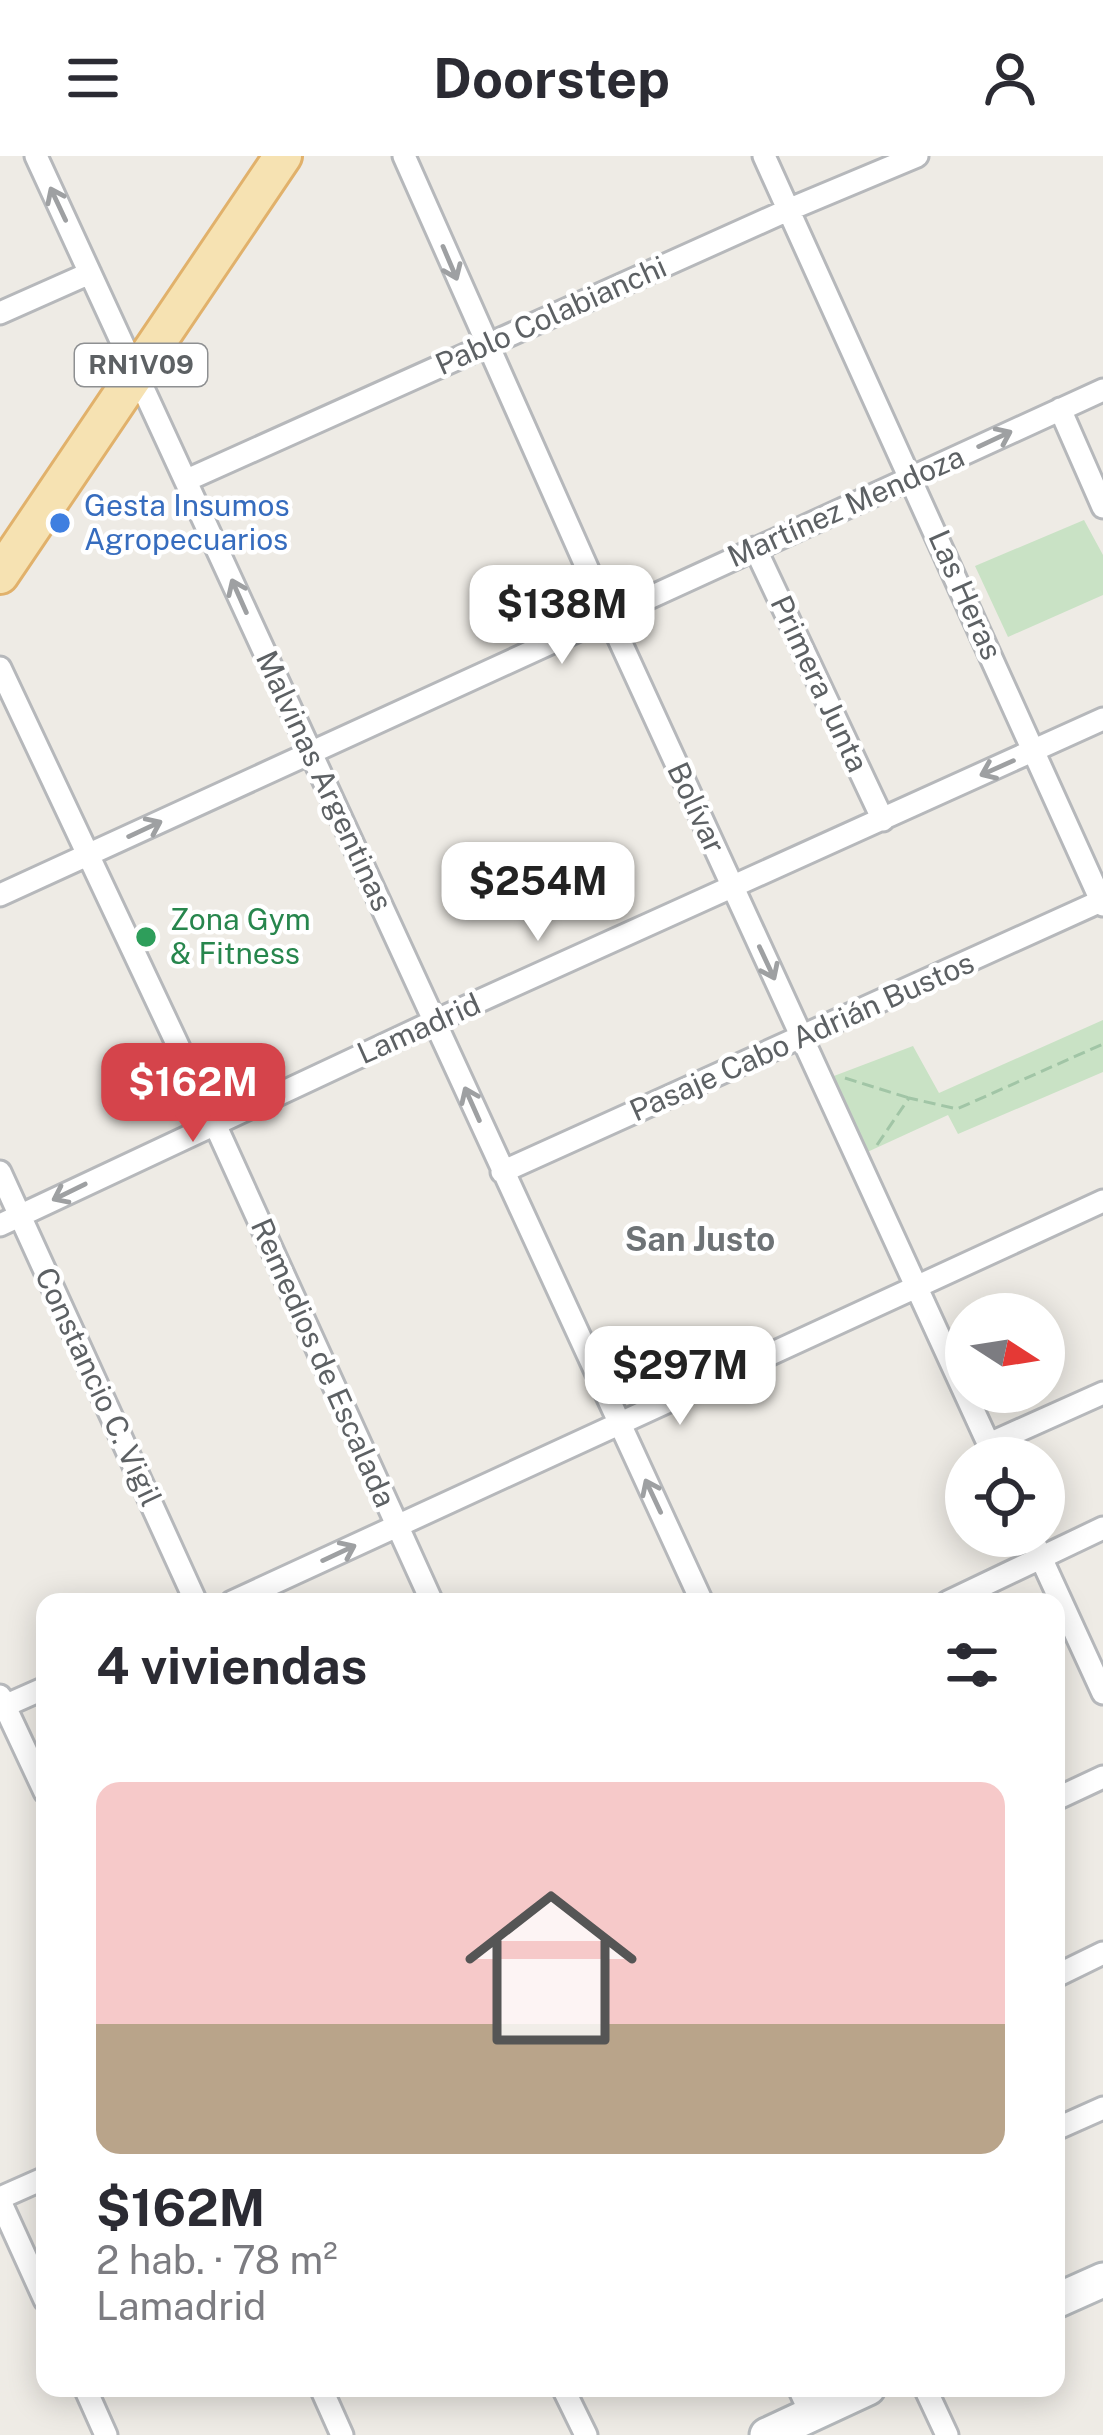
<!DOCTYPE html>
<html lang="es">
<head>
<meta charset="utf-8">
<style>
  body { margin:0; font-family:"Public Sans",sans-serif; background:#f2f2f3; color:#2b2b33; height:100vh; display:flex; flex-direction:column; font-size:45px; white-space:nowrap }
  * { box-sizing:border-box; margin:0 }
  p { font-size:39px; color:#7c7c81 }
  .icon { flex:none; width:66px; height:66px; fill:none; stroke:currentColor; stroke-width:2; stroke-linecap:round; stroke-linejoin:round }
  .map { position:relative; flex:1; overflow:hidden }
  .details { position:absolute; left:36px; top:1437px; width:1029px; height:804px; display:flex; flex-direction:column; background:#fff; border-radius:24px; box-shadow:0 6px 30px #0003 }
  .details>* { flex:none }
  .needle { width:78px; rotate:102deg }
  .fabs { position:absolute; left:945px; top:1137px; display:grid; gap:24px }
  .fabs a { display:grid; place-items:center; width:120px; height:120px; border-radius:50%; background:#fff; box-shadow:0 6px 30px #0003; font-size:60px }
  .price { position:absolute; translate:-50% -102px; padding:0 27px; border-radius:24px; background:#fff; color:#222; font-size:39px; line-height:78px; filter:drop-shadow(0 3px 6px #0008) }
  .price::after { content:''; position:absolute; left:50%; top:72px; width:36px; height:27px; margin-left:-18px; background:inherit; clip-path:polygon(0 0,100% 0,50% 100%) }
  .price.active { background:#d5444b; color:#fff }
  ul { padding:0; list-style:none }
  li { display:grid; align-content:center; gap:24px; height:636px; padding:0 60px }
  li+li { border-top:3px solid #e1e1e2 }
  li span { display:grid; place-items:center; height:372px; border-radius:24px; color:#555 }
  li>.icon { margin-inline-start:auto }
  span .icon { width:216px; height:216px; fill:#fffc; stroke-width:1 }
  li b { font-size:51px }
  h2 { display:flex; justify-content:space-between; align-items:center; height:144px; padding:0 60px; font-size:51px }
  header { display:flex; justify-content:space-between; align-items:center; height:156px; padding:0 60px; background:#fff; font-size:54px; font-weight:700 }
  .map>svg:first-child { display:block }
  .green { fill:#c9e2c5 }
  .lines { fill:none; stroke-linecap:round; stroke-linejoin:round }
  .street-casing { stroke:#b6b8bb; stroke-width:27 }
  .secondary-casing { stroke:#b4b8bb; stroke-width:39 }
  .primary-casing { stroke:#e1b16b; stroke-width:42 }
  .path { stroke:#a1c5a6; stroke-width:3; stroke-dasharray:12 6; stroke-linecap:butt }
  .street { stroke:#fff; stroke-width:21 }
  .secondary { stroke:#fff; stroke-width:33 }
  .primary { stroke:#f6e2b2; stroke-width:36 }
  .oneway { stroke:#9ea0a2 }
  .shop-dot { fill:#3f7fe0; stroke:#fff; stroke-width:4.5 }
  .leisure-dot { fill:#2e9e5b; stroke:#fff; stroke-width:4.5 }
  .labels { text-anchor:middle; stroke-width:9; stroke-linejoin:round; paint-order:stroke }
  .shield { fill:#fff; stroke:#8e9092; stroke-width:3 }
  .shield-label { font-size:27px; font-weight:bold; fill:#5d6164 }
  .street-label { font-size:30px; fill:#5d6164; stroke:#fff }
  .shop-label { font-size:30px; fill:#366cbe; stroke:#fff; text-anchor:start }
  .leisure-label { font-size:30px; fill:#27864d; stroke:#fff; text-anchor:start }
  .neighbourhood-label { font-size:33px; font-weight:bold; fill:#6e7376; stroke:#fff }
</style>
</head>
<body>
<header><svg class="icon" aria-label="menu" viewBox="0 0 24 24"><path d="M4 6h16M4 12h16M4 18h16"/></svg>Doorstep<svg class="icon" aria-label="person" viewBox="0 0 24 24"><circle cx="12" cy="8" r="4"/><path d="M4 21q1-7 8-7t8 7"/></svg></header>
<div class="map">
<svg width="1103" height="2279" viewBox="0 0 1103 2279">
  <rect width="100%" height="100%" fill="#eeebe5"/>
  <path class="green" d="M1084,364L1103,399V439L1008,481L975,410Z
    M1103,864V916L958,978L948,959L863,998L826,923L913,890L939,937Z"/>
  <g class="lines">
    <g class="street-casing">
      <path id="street" d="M36,0L702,1446
        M404,0L608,459L995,1302
        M764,0L1103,749
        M0,157L90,117
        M1060,253L1103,351
        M187,324L788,54L917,0
        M755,392L883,664
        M0,512L214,966L432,1446
        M0,739L1103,234
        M0,1016L196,1446
        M502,1016L1101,745
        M0,1069L435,865L1103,563
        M989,1288L1103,1237
        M1031,1380L1103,1537
        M232,1446L1103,1045
        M948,1446L1103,1372
        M0,1540L45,1636
        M0,1552L45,1532
        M1056,1643L1103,1621
        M1056,1820L1103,1797
        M1056,1973L1103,1952
        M0,2042L45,2022
        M0,2045L45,2144
        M85,2232L106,2279
        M321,2232L342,2279
        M563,2232L586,2279
        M799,2232L811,2258
        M925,2232L947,2279"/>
    </g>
    <g class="secondary-casing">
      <path id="secondary" d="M1056,2145L1103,2124
        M767,2279L868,2232"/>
    </g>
    <g class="primary-casing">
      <path id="primary" d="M0,419L283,0"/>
    </g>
    <path class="path" d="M845,922L909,942
      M877,989L909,942L957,953L1103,888"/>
    <use href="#street" class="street"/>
    <use href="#secondary" class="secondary"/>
    <use href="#primary" class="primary"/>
  </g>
  <defs><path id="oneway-shaft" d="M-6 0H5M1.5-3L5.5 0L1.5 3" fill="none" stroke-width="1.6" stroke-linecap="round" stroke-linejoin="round" transform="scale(3)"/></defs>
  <g class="oneway">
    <use href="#oneway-shaft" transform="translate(58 48) rotate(-115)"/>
    <use href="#oneway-shaft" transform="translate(450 107) rotate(67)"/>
    <use href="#oneway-shaft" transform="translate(995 283) rotate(-25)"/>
    <use href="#oneway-shaft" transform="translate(239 440) rotate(-114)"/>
    <use href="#oneway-shaft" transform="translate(997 612) rotate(156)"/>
    <use href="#oneway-shaft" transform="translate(145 673) rotate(-25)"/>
    <use href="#oneway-shaft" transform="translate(767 807) rotate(65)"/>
    <use href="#oneway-shaft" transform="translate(472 948) rotate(-114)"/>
    <use href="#oneway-shaft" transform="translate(69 1036) rotate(154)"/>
    <use href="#oneway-shaft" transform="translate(653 1340) rotate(-115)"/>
    <use href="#oneway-shaft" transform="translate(339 1397) rotate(-25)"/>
  </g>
  <circle class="shop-dot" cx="60" cy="367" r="12"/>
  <circle class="leisure-dot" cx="146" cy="781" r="12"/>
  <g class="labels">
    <rect class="shield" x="75" y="188" width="132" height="42" rx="9"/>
    <g class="shield-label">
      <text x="141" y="218">RN1V09</text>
    </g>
    <g class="street-label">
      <text transform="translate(551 160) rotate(-24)" y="10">Pablo Colabianchi</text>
      <text transform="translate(846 351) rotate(-24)" y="10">Martínez Mendoza</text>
      <text transform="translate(965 439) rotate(66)" y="10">Las Heras</text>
      <text transform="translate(819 528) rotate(65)" y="10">Primera Junta</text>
      <text transform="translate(324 625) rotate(65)" y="10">Malvinas Argentinas</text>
      <text transform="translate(696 652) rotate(65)" y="10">Bolívar</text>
      <text transform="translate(419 873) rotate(-24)" y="10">Lamadrid</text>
      <text transform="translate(802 881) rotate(-24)" y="10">Pasaje Cabo Adrián Bustos</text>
      <text transform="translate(323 1207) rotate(66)" y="10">Remedios de Escalada</text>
      <text transform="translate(98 1231) rotate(65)" y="10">Constancio C. Vigil</text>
    </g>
    <g class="shop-label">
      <text x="84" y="360">Gesta Insumos<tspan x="84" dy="34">Agropecuarios</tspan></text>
    </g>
    <g class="leisure-label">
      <text x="170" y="774">Zona Gym<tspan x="170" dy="34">&amp; Fitness</tspan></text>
    </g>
    <g class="neighbourhood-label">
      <text x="700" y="1095">San Justo</text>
    </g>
  </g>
</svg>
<div class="fabs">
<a><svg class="needle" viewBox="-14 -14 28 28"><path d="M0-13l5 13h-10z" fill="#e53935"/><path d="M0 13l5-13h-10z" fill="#7c7c81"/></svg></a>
<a><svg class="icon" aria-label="locate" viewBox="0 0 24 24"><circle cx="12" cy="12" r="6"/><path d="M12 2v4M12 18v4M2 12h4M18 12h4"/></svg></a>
</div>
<b class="price" style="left:562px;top:511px">$138M</b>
<b class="price" style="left:538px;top:788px">$254M</b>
<b class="price active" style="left:193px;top:989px">$162M</b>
<b class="price" style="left:680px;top:1272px">$297M</b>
<section class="details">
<h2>4 viviendas<svg class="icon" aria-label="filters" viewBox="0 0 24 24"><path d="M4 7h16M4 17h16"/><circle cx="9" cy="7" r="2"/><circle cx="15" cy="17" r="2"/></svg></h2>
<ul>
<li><span style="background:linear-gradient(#f6c9c9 65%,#b9a48a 0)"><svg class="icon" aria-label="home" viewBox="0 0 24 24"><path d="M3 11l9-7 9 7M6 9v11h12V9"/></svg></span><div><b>$162M</b><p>2 hab. · 78 m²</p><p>Lamadrid</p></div></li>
</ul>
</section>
</div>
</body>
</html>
